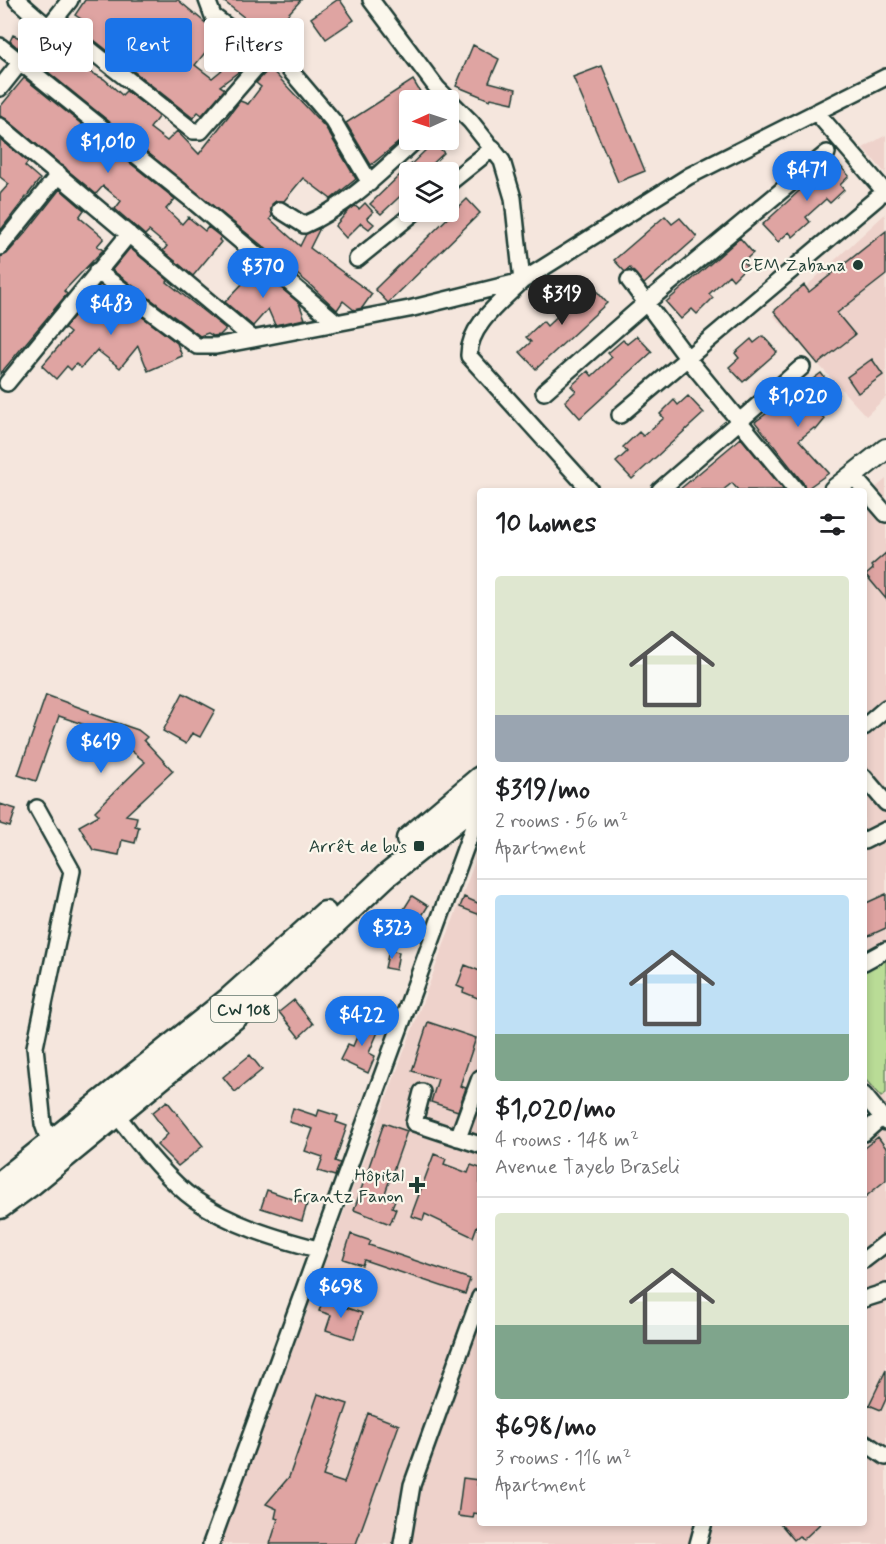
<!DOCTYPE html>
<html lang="en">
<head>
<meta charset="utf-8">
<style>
  body { margin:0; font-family:Mynerve,sans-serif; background:#f6f6f6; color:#202124; height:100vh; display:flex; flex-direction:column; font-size:22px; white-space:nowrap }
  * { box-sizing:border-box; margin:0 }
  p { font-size:20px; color:#757577 }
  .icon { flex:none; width:33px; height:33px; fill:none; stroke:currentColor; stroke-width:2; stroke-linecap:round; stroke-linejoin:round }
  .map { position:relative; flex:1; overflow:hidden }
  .details { position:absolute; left:477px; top:488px; width:390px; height:1038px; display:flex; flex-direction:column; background:#fff; border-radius:6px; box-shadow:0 3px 9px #0003 }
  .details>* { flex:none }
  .top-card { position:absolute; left:18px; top:18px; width:369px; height:54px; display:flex; gap:12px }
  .needle { width:39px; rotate:267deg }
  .tools { position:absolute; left:399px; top:90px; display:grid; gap:12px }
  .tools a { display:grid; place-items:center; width:60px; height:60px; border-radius:6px; background:#fff; box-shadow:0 3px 9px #0003; font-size:30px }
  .price { position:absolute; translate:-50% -51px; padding:0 14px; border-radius:21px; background:#1a73e8; color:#fff; font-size:20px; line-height:39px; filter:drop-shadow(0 2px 3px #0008) }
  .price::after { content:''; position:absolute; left:50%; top:36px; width:18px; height:14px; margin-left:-9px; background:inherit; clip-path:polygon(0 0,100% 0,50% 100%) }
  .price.on { background:#222; color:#fff }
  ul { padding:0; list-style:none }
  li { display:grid; align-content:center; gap:12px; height:318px; padding:0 18px }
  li+li { border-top:2px solid #e0e0e0 }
  li span { display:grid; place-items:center; height:186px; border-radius:6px; color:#555 }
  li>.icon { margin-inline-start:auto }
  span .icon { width:108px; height:108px; fill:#fffc; stroke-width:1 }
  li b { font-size:26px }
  h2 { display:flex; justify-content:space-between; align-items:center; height:72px; padding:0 18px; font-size:26px }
  .chip { padding:0 21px; border-radius:6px; background:#fff; box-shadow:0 3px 9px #0003; font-size:21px; line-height:54px }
  .chip.on { background:#1a73e8; color:#fff }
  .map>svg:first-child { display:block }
  .built { fill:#eed2cb }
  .green { fill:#b9dc96; stroke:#6c8c65; stroke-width:1.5 }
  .building { fill:#dfa4a2; stroke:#1f3d34; stroke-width:1.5; fill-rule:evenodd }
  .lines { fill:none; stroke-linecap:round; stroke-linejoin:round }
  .minor-casing { stroke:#1f3d34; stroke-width:20 }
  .major-casing { stroke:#1f3d34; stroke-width:24 }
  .highway-casing { stroke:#1f3d34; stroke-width:27 }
  .minor { stroke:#fbf7ec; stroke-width:15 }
  .major { stroke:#fbf7ec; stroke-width:20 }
  .highway { stroke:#fbf7ec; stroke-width:22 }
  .poi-dot { fill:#1f3d34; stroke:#fbf7ec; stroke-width:2 }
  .labels { text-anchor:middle; stroke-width:4.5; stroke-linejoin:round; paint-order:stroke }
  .shield { fill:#fbf7ec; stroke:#61756b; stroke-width:1.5 }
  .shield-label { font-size:16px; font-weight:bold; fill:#1f3d34 }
  .poi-label { font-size:18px; fill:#1f3d34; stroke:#fbf7ec; text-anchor:end }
</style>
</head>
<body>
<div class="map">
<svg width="886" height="1544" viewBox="0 0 886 1544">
  <rect width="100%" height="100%" fill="#f5e6dd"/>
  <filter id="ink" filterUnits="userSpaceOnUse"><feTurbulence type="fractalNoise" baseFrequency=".0167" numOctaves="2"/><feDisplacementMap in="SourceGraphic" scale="12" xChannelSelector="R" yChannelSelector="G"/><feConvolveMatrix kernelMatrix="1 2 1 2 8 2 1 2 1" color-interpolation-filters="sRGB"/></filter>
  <g filter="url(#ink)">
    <path class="built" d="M886,135V174L863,148Z
      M885,214L886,397L866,416L774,316Z
      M886,479V1544H220L480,848V1522H864V498Z"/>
    <path class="green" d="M886,950V1093L881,1097L864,1078V962Z"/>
    <path class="building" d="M85,0H178L232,45L236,42L245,47L253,57L241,70L220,86L225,89L202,115L198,112L193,118L85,33L73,30L81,19L75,15ZM212,44L228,65L212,78L195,65Z
      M222,0H301L268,36Z
      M337,0H340L354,20L326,39L311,18Z
      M13,35L22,39L18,48L10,41Z
      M54,44L82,68L104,79L122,95L126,91L159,116L150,128L167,141L177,131L199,154L240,101L248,104L261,87L256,83L270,68L326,128L356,179L331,199L303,178L284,201H276L272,204V216L270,219L300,246L306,234L320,228L310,248L372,294L362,308L354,310L343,301L337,310L308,283L37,63Z
      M473,45L499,59L489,82L516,89L513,103L491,98L490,100L456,86Z
      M602,66L645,171L618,182L573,77Z
      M24,78L175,199L166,209L182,224L188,217L205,231L208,227L221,237L219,240L221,242L193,276L163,251L167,246L149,231L145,235L115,209L121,201L103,186L96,194L6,119L0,116V107Z
      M413,80L425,100H410V133L371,165L346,123Z
      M0,139L28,162L25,166L40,179L0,231V194L9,184L0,177Z
      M434,142L444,153L424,172H410V187L381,214L370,204Z
      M834,159L849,176L840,185L844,190L830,203L826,199L806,217L810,222L793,237L789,232L778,242L762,225Z
      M60,189L84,210L79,217L104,238L97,246L103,250L64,291L67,294L0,374V257L7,254L27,231Z
      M467,199L480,213L388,303L375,289Z
      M365,203L373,212L367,218L374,224L369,229L361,223L346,238L335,226L347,212L355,206L359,209Z
      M665,216L672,224L680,218L697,237L644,284L630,268L625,272L614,260Z
      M886,231V275L837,313L855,335L818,364L774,311L804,285L809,292Z
      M740,238L753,253L743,262L747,266L733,280L729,275L709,294L713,298L697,314L692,309L681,319L666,302Z
      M130,248L168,280L167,282L226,329L220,335L213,336L208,333L200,336L112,270Z
      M249,261L299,303L305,319L275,325L268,309L253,326L225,302L244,282L236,275Z
      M100,285L177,343L182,356L148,371L138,346L120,368L97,350L81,368L76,364L71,370L67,366L56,379L42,366L70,333L64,328Z
      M592,286L607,303L536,369L520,352L531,342L526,337L543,321L547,326L567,307L563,303L578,290L582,295Z
      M637,336L652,352L580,418L565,401L576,391L571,386L588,371L592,376L612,357L608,353L623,340L627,344Z
      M763,336L777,352L743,382L729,367L739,358L735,353L751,339L754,343Z
      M872,359L883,375L858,393L847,377Z
      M821,373L836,393L814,409L825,419L816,430L814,428L799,440L829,473L805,490L804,484L755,422Z
      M688,396L704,413L632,479L616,462L627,452L623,447L639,432L643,436L664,418L660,414L674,400L678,405Z
      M741,438L784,490H738L732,483L723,490H679Z
      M886,553V599L866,575L873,569L871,566Z
      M183,693L215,710L200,737L192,733L186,744L163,731Z
      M46,695L89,711L88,713L138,730L147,737L144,740L173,771L126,815L137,817L135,826L139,827L135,843L122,840L119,855L93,850L79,826L99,815L95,811L145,762L124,745L129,740L59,716L36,781L18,775Z
      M0,804L16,809L10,827L0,824Z
      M886,894V928L864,938V904Z
      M412,896L428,906L415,927L399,917Z
      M464,897L480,904V915L460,907Z
      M389,950L399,952L396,970L385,968Z
      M465,965L480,971V999L463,992L464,989L457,986Z
      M294,1000L313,1024L299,1037L279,1012Z
      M365,1018L381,1025L369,1053L375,1056L368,1073L340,1060L348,1044L353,1046Z
      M428,1022L476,1038L460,1086L466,1088L458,1111L431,1102L438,1079L412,1071Z
      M250,1055L262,1070L235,1092L223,1077Z
      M167,1101L203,1146L178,1166L157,1145L168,1134L152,1113Z
      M293,1108L317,1116L319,1110L338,1116L336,1122L347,1126L335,1161L340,1163L335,1176L318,1171L323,1157L305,1151L313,1129L289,1122Z
      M384,1123L407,1131L384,1196L395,1200L392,1207L396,1209L390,1224L354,1210Z
      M878,1137L886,1148V1180L864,1198V1148Z
      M434,1154L446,1159L444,1164L468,1173L471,1165L480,1168V1227L477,1226L473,1237L425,1214L423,1220L411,1216Z
      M267,1190L307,1204L302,1221L261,1208Z
      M351,1234L371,1241L369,1245L470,1279L465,1294L364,1260L362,1265L343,1259Z
      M323,1300L362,1313L354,1339L326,1330L331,1315L319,1311Z
      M886,1370V1399L881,1410L869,1405Z
      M318,1394L348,1404L323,1476L344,1483L368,1413L399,1425L356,1544H270L278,1519L275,1518L277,1509L266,1504L289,1477Z
      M463,1478L478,1480L477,1485H480V1514L474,1513L473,1518L458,1516Z
      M779,1522H822L803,1540L799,1536L794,1540Z"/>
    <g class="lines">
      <g class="minor-casing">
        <path id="minor" d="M17,0L48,27
          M207,0L213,16L229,28L272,49L334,122L370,183
          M371,0L437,88L471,122L502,161L513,198L522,281C502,301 468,326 469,356L590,490
          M79,41L193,131H201L272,49
          M0,46L193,201L337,323
          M0,88L70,0
          M816,112L886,193
          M0,126L252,338
          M448,184L493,148
          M280,210L304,225C348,206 382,171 416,140
          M0,247L59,174
          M357,259L415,212
          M97,271L197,346H216L409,309L522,281L689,176L886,77
          M629,280L688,359L796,490
          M7,383L129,234
          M544,392L647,302L827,153
          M620,415L877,198
          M853,476L886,514
          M660,490L802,367
          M864,727L886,708
          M864,777L886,803
          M37,808L72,871L35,1047L43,1124L50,1143
          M864,841L886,830
          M864,962L886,950
          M422,1092L414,1123L480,1145
          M864,1095L886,1122
          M111,1107C131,1134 167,1180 194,1199C231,1225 275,1238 317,1249
          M864,1133L882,1117
          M458,1138L480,1078
          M864,1260L886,1243
          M864,1299L886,1292
          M864,1442L886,1457
          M211,1544L480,808
          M402,1544L412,1485L480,1297
          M698,1544L704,1522"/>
      </g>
      <g class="major-casing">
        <path id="major" d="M834,490L886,449"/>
      </g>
      <g class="highway-casing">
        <path id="highway" d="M408,839L480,778
          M0,1183L229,999L325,913
          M0,1207L33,1183L238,1015L386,876L480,801"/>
      </g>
      <use href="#minor" class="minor"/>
      <use href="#major" class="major"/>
      <use href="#highway" class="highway"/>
    </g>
  </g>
  <g class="poi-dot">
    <circle cx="858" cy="265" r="6"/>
    <rect x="413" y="840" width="12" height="12" rx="3"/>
    <path d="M414 1176h6v6h6v6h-6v6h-6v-6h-6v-6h6z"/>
  </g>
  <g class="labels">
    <rect class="shield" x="211" y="996" width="66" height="26" rx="4.5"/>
    <g class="shield-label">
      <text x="244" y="1015">CW 108</text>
    </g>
    <g class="poi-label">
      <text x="846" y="271">CEM Zabana</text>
      <text x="407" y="852">Arrêt de bus</text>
      <text x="404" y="1181">Hôpital<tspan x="404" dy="21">Frantz Fanon</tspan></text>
    </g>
  </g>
</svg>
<div class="tools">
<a><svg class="needle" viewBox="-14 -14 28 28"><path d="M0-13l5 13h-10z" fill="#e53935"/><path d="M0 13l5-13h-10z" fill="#757577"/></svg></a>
<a><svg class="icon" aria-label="layers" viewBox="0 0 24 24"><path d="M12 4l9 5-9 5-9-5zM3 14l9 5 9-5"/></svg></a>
</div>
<b class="price" style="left:108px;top:174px">$1,010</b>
<b class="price" style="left:807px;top:202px">$471</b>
<b class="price" style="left:263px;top:299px">$370</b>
<b class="price on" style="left:562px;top:326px">$319</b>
<b class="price" style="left:111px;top:336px">$483</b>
<b class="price" style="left:798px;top:428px">$1,020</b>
<b class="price" style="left:101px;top:774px">$619</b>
<b class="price" style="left:392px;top:960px">$323</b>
<b class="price" style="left:362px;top:1047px">$422</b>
<b class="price" style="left:341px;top:1319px">$698</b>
<div class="top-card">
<a class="chip">Buy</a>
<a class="chip on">Rent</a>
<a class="chip">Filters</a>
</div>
<section class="details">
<h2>10 homes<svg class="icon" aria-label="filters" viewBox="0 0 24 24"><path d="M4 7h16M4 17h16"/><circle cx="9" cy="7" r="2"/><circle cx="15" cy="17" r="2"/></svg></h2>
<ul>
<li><span style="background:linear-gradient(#dfe7d0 75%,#9aa5b1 0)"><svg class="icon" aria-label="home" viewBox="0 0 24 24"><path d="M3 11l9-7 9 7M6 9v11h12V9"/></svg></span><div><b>$319/mo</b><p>2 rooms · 56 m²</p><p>Apartment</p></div></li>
<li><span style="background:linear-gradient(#bfe0f5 75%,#7fa58c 0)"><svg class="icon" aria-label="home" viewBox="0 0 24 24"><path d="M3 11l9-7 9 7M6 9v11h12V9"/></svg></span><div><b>$1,020/mo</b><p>4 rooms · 148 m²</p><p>Avenue Tayeb Braseli</p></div></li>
<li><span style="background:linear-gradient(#dfe7d0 60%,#7fa58c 0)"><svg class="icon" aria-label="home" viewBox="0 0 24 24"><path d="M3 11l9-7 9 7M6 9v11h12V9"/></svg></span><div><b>$698/mo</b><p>3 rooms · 116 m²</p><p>Apartment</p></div></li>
</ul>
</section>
</div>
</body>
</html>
